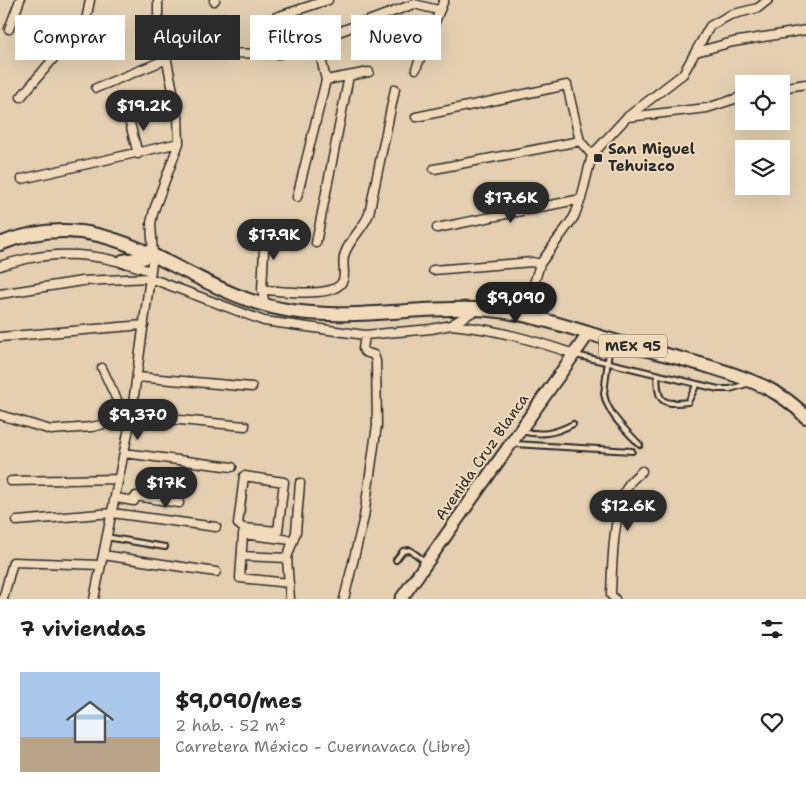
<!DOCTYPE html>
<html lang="es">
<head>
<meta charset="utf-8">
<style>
  body { margin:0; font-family:"Shantell Sans",sans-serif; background:#f2f2f2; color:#222; height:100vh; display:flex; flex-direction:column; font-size:19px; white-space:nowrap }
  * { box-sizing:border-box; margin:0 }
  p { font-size:16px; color:#767676 }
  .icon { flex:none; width:28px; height:28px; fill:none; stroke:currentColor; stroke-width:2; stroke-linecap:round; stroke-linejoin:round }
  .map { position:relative; height:599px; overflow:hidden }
  .details { display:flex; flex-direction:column; background:#fff; flex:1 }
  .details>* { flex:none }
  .hud { position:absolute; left:15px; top:15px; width:500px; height:45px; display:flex; gap:10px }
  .tools { position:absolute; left:735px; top:75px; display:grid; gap:10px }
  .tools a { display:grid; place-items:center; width:55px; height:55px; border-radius:0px; background:#fff; box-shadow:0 5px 20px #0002; font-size:25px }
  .price { position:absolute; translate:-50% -42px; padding:0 11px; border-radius:18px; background:#2b2b2b; color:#fff; font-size:16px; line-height:32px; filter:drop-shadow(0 1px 2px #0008) }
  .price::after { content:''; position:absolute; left:50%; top:30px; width:15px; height:11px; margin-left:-8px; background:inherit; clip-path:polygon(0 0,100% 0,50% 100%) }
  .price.selected { background:#222; color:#fff }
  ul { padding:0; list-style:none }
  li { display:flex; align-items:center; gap:15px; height:125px; padding:0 20px }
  li span { display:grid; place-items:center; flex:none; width:140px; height:100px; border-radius:0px; color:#555 }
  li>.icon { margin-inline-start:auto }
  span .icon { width:60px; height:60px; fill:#fffc; stroke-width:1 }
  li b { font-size:21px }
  h2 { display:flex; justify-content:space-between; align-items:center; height:60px; padding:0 20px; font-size:21px }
  .chip { padding:0 18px; border-radius:0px; background:#fff; box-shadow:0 5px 20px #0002; font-size:18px; line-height:45px }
  .chip.selected { background:#2b2b2b; color:#fff }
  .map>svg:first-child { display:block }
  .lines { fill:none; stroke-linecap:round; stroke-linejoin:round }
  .lane-casing { stroke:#2b2b2b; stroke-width:8 }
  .street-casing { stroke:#2b2b2b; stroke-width:11 }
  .secondary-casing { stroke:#2b2b2b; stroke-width:15 }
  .primary-casing { stroke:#2b2b2b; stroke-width:16 }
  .lane { stroke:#f0dab9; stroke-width:4 }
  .street { stroke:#f0dab9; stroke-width:8 }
  .secondary { stroke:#f0dab9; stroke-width:11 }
  .primary { stroke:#f0dab9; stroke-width:12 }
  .poi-dot { fill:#2b2b2b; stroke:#f0dab9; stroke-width:2 }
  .labels { text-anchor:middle; stroke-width:4; stroke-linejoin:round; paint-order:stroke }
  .shield { fill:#f0dab9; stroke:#666056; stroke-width:1 }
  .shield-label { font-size:14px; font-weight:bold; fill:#2b2b2b }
  .poi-label { font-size:15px; font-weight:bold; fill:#2b2b2b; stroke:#f0dab9; text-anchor:start }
  .street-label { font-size:15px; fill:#2b2b2b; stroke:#f0dab9 }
</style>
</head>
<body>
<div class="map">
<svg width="806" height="599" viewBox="0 0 806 599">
  <rect width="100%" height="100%" fill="#e4d0b1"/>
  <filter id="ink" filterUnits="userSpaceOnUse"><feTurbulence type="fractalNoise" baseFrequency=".02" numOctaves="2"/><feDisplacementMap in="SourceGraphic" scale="10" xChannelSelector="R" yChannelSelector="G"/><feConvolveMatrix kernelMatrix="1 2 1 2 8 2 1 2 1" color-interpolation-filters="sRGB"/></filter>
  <g filter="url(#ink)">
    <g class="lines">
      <g class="lane-casing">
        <path id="lane" d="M610,342L604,394C608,415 626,430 640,445
          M576,355L718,389H730L747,384
          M657,374C658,400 659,406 688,402L697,384
          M521,431C541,436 554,434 573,424
          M514,444L632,451
          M106,537L165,547
          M396,560L403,551L410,550L426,562"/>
      </g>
      <g class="street-casing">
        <path id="street" d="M214,1L215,0
          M223,18L228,53
          M9,29L20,0
          M285,52L276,17L328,0
          M696,52L733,42L806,30
          M416,69L444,0
          M326,80L369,72
          M96,88L165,60L170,52L279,54L414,4L438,10
          M781,88L806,84
          M21,97L86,20L90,0
          M128,116L138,154
          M416,117L567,85L580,141L592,155
          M628,117L707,108L744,96
          M592,155L626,118L683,74L710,26L730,15L758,8L768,0
          M434,169L580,141
          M22,179L179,143
          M297,197L326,80L317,41
          M437,228L581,199
          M316,243L349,76
          M0,266C8,263 17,261 26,259C70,250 108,256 150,271
          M433,270L532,262L540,264
          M262,290L265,231
          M0,294L82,281L150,278L264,321L365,335L431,329L451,325L474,311
          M265,305L262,290C280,290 336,300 343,280C346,272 341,262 345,253C350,239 363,229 369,214L395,89
          M529,317L533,287L540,264L574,217L581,199L592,155
          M451,325C495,329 533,340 574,354
          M0,337L144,325
          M102,368L126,419
          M137,377L252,387
          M0,415L51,430L92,427L136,416L245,426
          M124,453L232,467
          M11,481L118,479
          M116,498L134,501L136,496L179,503
          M17,521L112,513L216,527
          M277,538L278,531L284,482L244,476L238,524L243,528L278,531
          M103,555L216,572
          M242,556L287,558
          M289,583L240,578L243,534L291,540
          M3,599L13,562L101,565
          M94,599L131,418L153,255L151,223L154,210L179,143L178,116L158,16V0
          M290,599L287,558L296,532L300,483
          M344,599L364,517L377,425L376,361L374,355L365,352L363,349L365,335
          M615,599L611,595C612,565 613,509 629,484C632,479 638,475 642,471"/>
      </g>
      <g class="secondary-casing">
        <path id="secondary" d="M401,599L589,333"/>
      </g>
      <g class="primary-casing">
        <path id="primary" d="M0,244C117,196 184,295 292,311C353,320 414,307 475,309C521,310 567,327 611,340C662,355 717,365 765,387C781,395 795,405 806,417
          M123,261L143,258L148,252"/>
      </g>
      <use href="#lane" class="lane"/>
      <use href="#street" class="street"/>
      <use href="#secondary" class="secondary"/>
      <use href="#primary" class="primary"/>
    </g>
  </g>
  <rect class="poi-dot" x="593" y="153" width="10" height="10" rx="2.5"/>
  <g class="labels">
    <rect class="shield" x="599" y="334.5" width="68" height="23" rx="4"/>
    <g class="shield-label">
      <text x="633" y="351">MEX 95</text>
    </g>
    <g class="poi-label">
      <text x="608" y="154">San Miguel<tspan x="608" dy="17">Tehuizco</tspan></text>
    </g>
    <g class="street-label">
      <text transform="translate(482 457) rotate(-55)" y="5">Avenida Cruz Blanca</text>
    </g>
  </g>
</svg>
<div class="tools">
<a><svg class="icon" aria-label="locate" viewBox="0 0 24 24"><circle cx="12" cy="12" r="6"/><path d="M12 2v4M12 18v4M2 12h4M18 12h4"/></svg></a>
<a><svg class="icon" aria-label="layers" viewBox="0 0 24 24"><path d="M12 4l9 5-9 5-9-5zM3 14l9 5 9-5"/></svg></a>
</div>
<b class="price" style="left:144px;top:132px">$19.2K</b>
<b class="price" style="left:511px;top:224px">$17.6K</b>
<b class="price" style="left:274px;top:261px">$17.9K</b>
<b class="price selected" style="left:516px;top:324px">$9,090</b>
<b class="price" style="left:138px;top:441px">$9,370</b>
<b class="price" style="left:166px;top:509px">$17K</b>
<b class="price" style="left:628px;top:532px">$12.6K</b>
<div class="hud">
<a class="chip">Comprar</a>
<a class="chip selected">Alquilar</a>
<a class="chip">Filtros</a>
<a class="chip">Nuevo</a>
</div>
</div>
<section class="details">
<h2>7 viviendas<svg class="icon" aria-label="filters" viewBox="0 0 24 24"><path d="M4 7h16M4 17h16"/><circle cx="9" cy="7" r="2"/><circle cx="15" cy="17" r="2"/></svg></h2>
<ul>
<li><span style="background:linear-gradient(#a9c7e8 65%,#b9a48a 0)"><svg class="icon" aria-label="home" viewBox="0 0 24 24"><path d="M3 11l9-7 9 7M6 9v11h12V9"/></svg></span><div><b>$9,090/mes</b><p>2 hab. · 52 m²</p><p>Carretera México - Cuernavaca (Libre)</p></div><svg class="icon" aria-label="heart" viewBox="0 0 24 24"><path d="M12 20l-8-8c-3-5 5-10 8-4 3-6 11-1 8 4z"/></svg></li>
</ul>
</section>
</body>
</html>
